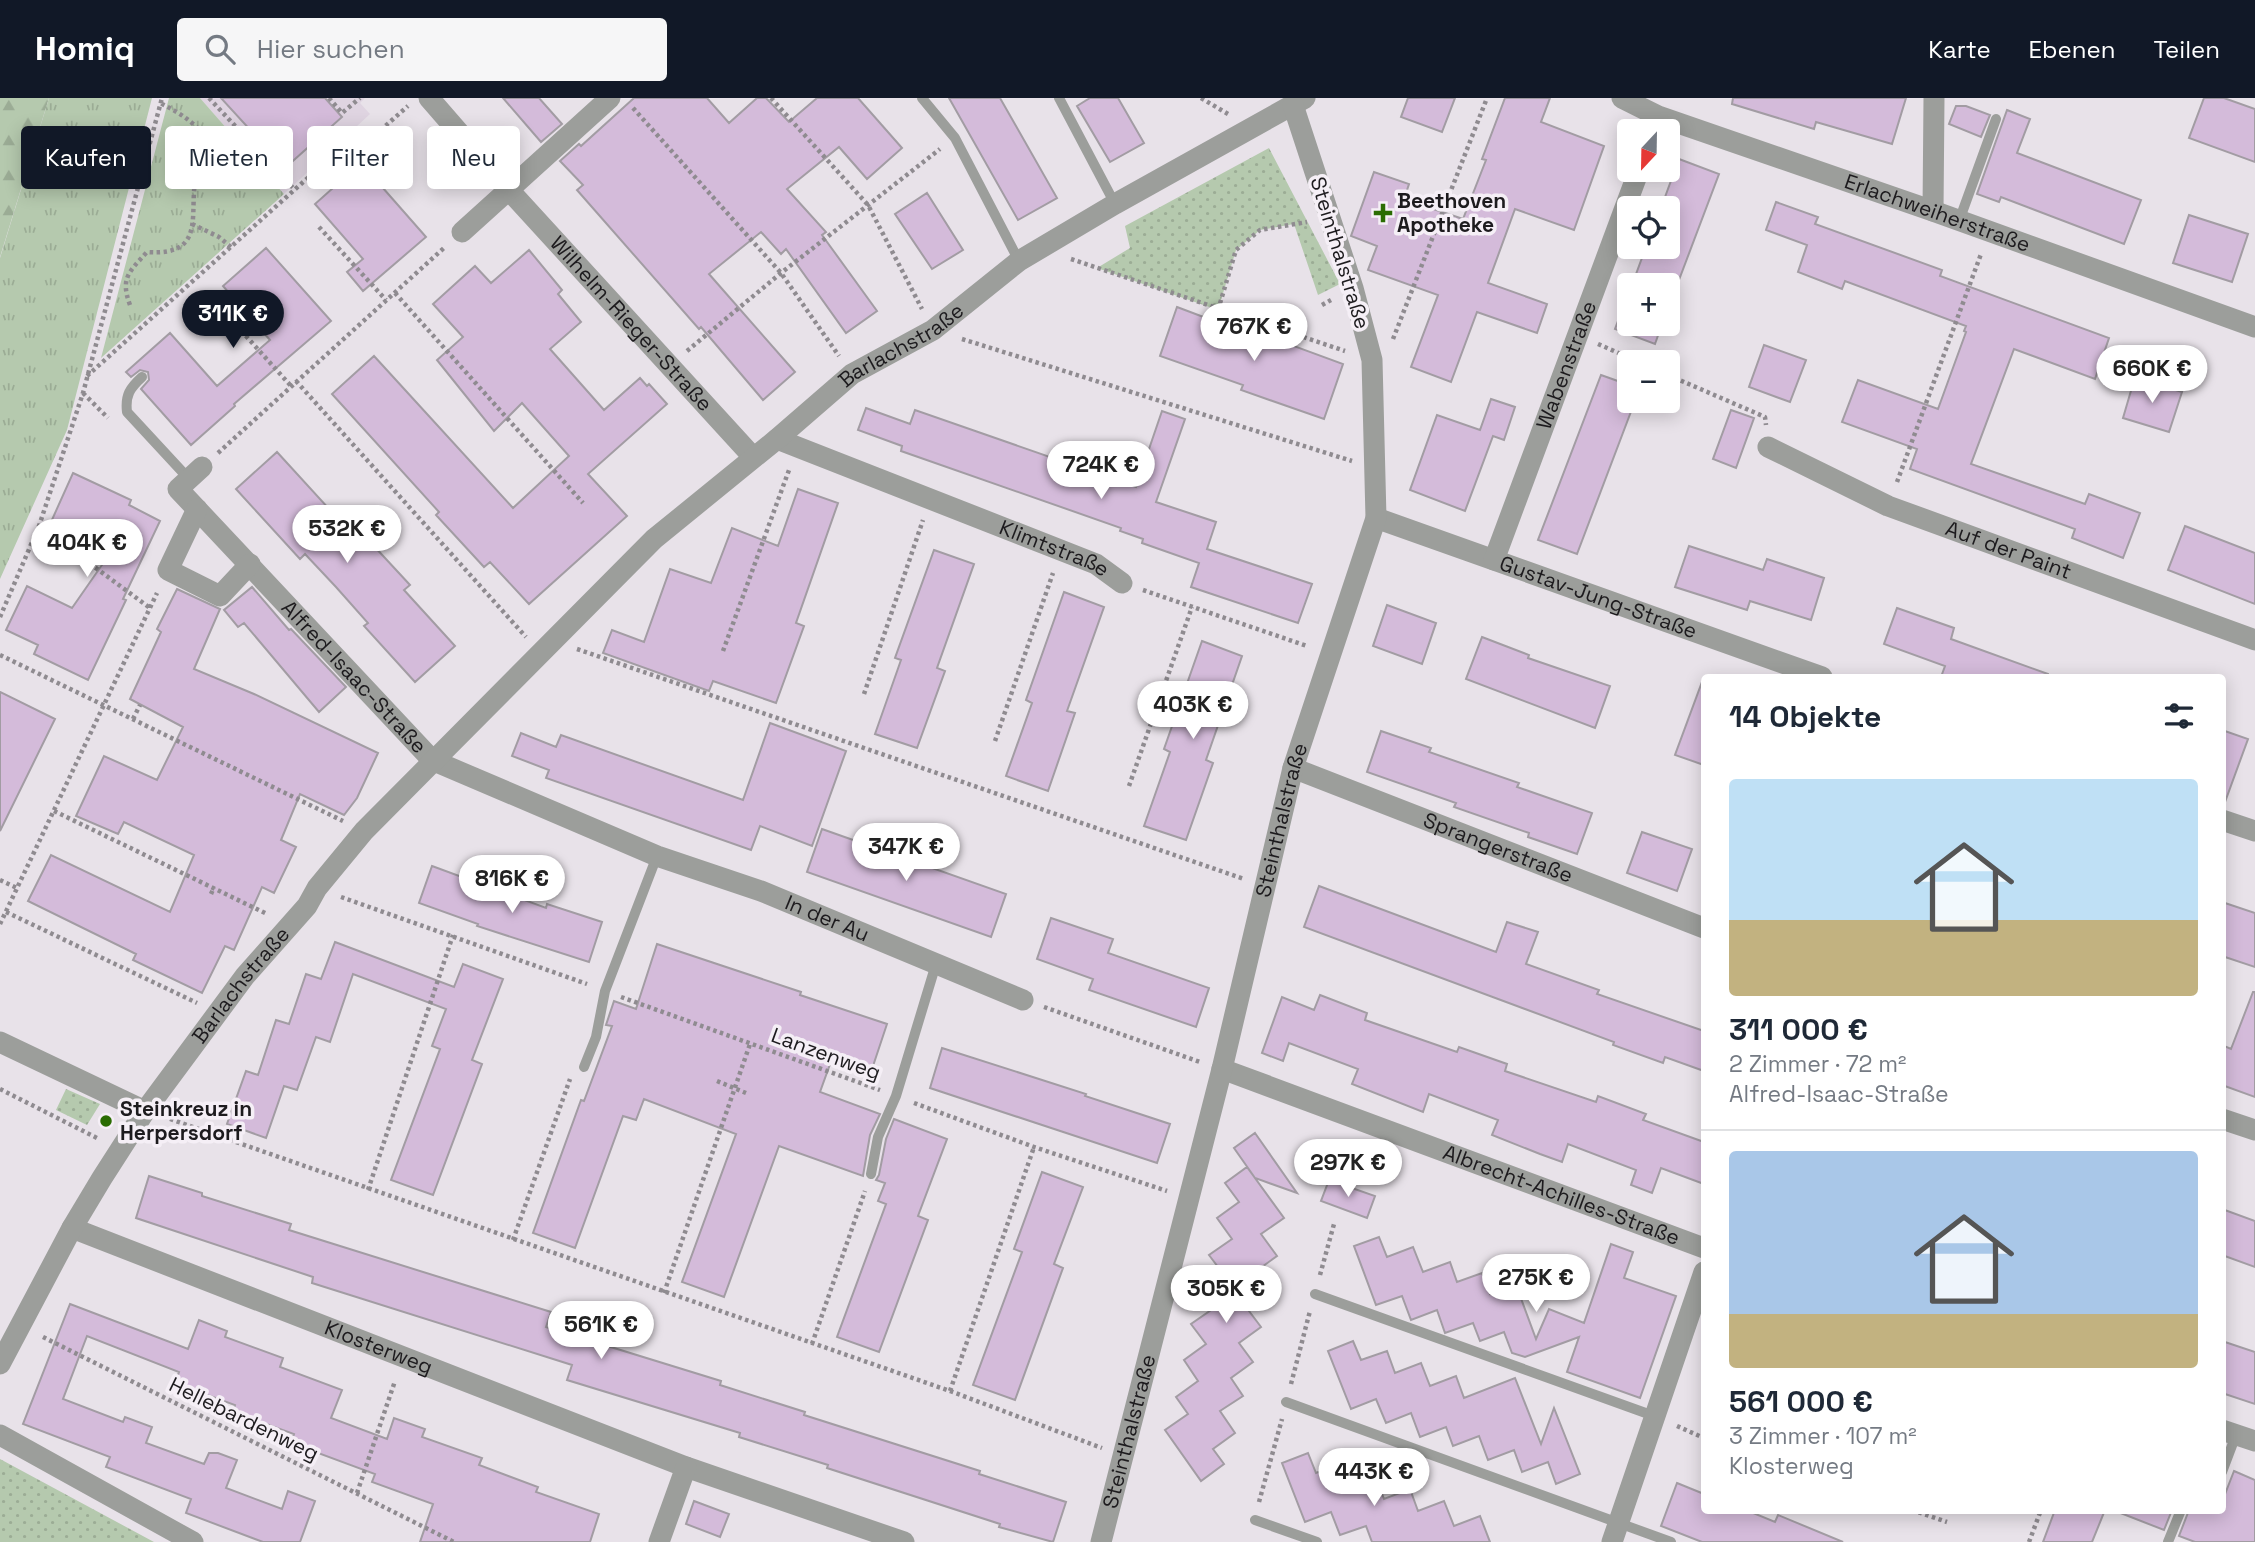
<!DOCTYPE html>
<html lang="de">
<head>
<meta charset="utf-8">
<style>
  body { margin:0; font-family:"Space Grotesk",sans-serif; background:#f6f6f7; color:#1f2937; height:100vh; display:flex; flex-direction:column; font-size:26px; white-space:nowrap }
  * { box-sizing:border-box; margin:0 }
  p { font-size:23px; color:#747a83 }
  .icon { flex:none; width:38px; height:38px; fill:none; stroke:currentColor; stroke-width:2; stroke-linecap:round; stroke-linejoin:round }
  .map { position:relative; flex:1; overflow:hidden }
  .details { position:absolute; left:1701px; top:576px; width:525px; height:840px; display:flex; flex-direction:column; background:#fff; border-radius:7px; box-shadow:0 4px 18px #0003 }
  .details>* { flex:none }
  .guide { position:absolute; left:21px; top:28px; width:665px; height:63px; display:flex; gap:14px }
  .needle { width:46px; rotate:202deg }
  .tools { position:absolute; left:1617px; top:21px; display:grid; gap:14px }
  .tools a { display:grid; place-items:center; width:63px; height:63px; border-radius:7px; background:#fff; box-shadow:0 4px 18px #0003; font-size:35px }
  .price { position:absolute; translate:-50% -60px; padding:0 16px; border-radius:24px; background:#fff; color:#222; font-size:23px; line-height:46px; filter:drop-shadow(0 2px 4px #0008) }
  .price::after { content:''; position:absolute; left:50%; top:42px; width:21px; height:16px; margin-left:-10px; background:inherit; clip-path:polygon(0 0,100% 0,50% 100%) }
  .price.selected { background:#111827; color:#fff }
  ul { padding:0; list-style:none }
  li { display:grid; align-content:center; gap:14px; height:371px; padding:0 28px }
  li+li { border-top:2px solid #e0e1e3 }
  li span { display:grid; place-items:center; height:217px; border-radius:7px; color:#555 }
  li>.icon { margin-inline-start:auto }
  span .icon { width:126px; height:126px; fill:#fffc; stroke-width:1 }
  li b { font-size:30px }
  h2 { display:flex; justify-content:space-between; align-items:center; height:84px; padding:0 28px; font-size:30px }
  .pill { padding:0 24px; border-radius:7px; background:#fff; box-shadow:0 4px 18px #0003; font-size:24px; line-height:63px }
  .pill.selected { background:#111827; color:#fff }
  header { display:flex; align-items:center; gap:42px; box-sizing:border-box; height:98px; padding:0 35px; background:#111827; color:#fff }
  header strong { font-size:33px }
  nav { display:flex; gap:38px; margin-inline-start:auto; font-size:24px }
  .search { width:490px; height:63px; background:#f6f6f7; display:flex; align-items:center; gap:18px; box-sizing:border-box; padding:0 24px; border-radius:7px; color:#747a83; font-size:26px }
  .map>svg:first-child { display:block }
  .built { fill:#dfd4e1 }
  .grass { fill:url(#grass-dots) }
  .forest { fill:url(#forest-firs) }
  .park { fill:url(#park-tufts) }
  .building { fill:#d4bbda; stroke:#a29ca3; stroke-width:2 }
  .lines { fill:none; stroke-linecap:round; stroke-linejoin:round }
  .path { stroke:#8f8b90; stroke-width:4.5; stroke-dasharray:3.5 3.5; stroke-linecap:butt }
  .lane { stroke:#9c9e9b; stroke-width:10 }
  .street { stroke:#9c9e9b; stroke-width:21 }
  .poi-dot { fill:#2a6c02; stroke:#f5eff6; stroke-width:2.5 }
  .labels { text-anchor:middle; stroke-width:7; stroke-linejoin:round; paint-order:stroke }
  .poi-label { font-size:21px; font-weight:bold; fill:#1d1b1e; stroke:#f5eff6; text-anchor:start }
  .street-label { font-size:21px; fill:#1d1b1e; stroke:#f5eff6 }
</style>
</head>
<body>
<header>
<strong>Homiq</strong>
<div class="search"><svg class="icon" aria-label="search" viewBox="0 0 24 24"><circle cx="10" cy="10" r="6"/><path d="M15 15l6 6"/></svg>Hier suchen</div>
<nav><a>Karte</a><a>Ebenen</a><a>Teilen</a></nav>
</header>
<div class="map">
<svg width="2255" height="1444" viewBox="0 0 2255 1444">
  <defs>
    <pattern id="grass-dots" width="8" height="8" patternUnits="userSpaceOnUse" patternTransform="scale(1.75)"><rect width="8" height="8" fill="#b5c9ae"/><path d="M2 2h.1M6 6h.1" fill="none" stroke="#9bac95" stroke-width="1.8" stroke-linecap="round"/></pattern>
    <pattern id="forest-firs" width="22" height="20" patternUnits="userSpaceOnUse" patternTransform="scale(1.75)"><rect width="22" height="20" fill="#b5c9ae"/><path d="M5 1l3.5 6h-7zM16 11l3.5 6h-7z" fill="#9bac95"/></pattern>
    <pattern id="park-tufts" width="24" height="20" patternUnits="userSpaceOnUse" patternTransform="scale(1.75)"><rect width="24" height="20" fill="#b5c9ae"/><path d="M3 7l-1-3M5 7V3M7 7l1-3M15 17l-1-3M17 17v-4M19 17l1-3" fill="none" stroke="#9bac95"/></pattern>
  </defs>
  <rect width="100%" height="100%" fill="#e8e2e9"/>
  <path class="built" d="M200,0H365L360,5L370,16L284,96Z"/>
  <path class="grass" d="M1269,50L1340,186L1318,197L1294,126L1260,132L1236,152L1218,212L1097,170L1130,150L1125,128Z
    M66,991L100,1006L87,1027L56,1012Z
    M0,1361L154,1444H0Z"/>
  <path class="forest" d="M0,0H49L0,159Z"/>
  <path class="park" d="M49,0H152L67,332L0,481V160Z
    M169,0H200L284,96L101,260Z"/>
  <path class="building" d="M221,0H325L342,19L285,70Z
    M503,0H539L562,26L541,44Z
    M634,0H707L729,25L757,0H766L789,24L817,0H858L902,50L867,81L839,49L787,91L826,134L822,137L877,213L846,235L786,151L781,156L761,134L709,176L795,274L763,302L701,229L699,231L577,92L583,87L560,63L579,46L581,48Z
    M949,0H1000L1057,100L1018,122Z
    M1090,0H1118L1144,45L1110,64L1077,8Z
    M1408,0H1455L1442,34L1401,19Z
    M1505,0H1550L1541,24L1604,48L1574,132L1515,111L1488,185L1547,206L1537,235L1477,214L1451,284L1411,269L1438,197L1368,172L1377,148L1351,138L1374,74L1409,86L1404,101L1463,121L1486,62L1482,61Z
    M1733,0H1906L1892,46L1816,24L1814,31L1732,6Z
    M2204,0H2224L2255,11V64L2189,40Z
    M1956,8H1966L1990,17L1981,39L1949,26Z
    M2007,12L2030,21L2017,55L2141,102L2124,146L2001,99L1999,104L1977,96Z
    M1679,61L1719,76L1668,211V187H1632L1646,149H1668V110H1661Z
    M361,65L426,139L363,193L347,174L363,161L315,106Z
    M927,95L963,152L932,171L895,116Z
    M1776,104L1818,119L1815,126L1942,172L1940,178L2109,240L2095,281L2014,251L1971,366L2085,406L2089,396L2140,415L2123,460L2072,440L2075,431L1910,371L1917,351L1842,324L1858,282L1938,311L1966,234L1964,233L1966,228L1845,183L1842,191L1798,174L1807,147L1766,132Z
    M2189,117L2248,136L2232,184L2173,165Z
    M266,150L331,223L234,306L235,308L191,347L141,291L149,282L148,274L140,272L131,279L126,274L170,235L217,288L270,242L223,188Z
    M529,152L562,192L558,196L581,224L550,251L604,312L640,280L647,288L649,286L667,306L588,376L627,418L529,506L490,464L484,469L436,417L439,414L332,296L374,258L513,410L569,358L522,305L494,333L437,262L463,239L433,206L475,168L491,185Z
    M1629,194V226H1662L1655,246L1615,231Z
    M1177,209L1259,240L1261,236L1343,266L1324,321L1241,292L1243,287L1160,258Z
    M1764,247L1806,262L1790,304L1749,289Z
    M1601,277L1629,287V303H1635L1577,456L1538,442Z
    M2135,279L2182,294L2169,334L2123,320Z
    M1491,301L1515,309L1504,342L1493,338L1465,413L1410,392L1437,317L1480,332Z
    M866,310L910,326L915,312L1136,389L1162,313L1185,321L1156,404L1216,424L1207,451L1312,486L1298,525L1191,489L1199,465L1142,445L1143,441L1120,433L1121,430L901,353L902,348L858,332Z
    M1731,312L1754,320L1736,370L1713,361Z
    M277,354L341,424L347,419L410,487L404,492L455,548L415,584L364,528L368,525L336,489L305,456L300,461L236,391Z
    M73,375L131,402L129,407L160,423L123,501L126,502L88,582L34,556L38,547L6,532L27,488L72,510L111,454L51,424Z
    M798,391L838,405L796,525L804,528L776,605L713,583L709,593L603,555L612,532L644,544L670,471L711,485L732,430L778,448Z
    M2185,428L2255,455V506L2168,472Z
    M1689,448L1763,472L1767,461L1824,480L1811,522L1750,503L1747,512L1675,489Z
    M934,452L974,466L937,570L945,573L917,650L875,636L901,562L895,560Z
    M252,489L289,532L291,531L346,589L319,614L244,525L238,529L224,512Z
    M177,491L220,511L194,571L254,596L378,655L357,700L344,717L300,696L281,742L296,749L274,795L262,789L234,852L225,848L202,895L133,862L136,856L28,803L51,757L170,814L194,757L124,724L118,736L76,718L104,658L157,682L183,629L130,601L161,534L157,531Z
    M1064,494L1104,509L1067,613L1075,615L1048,693L1006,678L1032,605L1026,602Z
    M1387,507L1436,525L1422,566L1373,548Z
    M1897,510L1954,530L1951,541L2048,576V579H1941L1945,568L1884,546Z
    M1482,539L1529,557L1528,560L1610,588L1595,630L1466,581Z
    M1202,543L1242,558L1206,662L1213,665L1186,742L1144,728L1170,654L1164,651Z
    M1702,584L1704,585V667L1675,657Z
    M0,594L55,621L0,733Z
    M770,625L846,653L812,748L760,728L751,752L546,680L549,672L512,658L521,635L556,649L561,637L743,702Z
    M2222,632L2248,641L2225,704H2222Z
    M1381,633L1431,650L1429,654L1519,685L1517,689L1592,715L1577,756L1528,739L1529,735L1454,709L1456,705L1367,674Z
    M822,731L1006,796L991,839L807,774Z
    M1642,734L1692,751L1677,793L1627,775Z
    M432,768L546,810L547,806L602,824L589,864L477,828L478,826L419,805Z
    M1319,788L1496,854L1507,824L1538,834L1526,866L1599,892L1597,896L1704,933V973L1665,959L1663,965L1613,947L1614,944L1304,829Z
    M2222,804L2255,815V869L2222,858Z
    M1051,820L1113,841L1108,855L1209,890L1196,929L1089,892L1093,881L1037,861Z
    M335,844L454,889L463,866L503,881L472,962L482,966L433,1097L391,1082L440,951L432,948L446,911L353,876L330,944L316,939L297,992L284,988L266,1040L227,1026L246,973L258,977L276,922L289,926L306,876L321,881Z
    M657,846L801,894L800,897L887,926L872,971L833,958L820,994L880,1016L870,1037L863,1078L779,1048L724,1199L682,1184L736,1036L644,1001L636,1022L623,1018L575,1150L533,1135L581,1002L584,1003L612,928L606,927L614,903L636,911Z
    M2253,894H2255V999L2222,987V947L2231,951Z
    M1320,897L1367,915L1365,922L1457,954L1459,949L1507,966L1505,973L1596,1004L1598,998L1646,1016L1643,1022L1704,1044V1086L1661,1070L1652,1095L1631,1087L1636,1072L1568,1046L1562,1064L1540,1056L1492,1037L1498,1022L1429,996L1423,1014L1352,986L1358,971L1289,945L1283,963L1262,955L1282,899L1314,912Z
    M942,950L1086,996L1085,998L1170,1026L1157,1065L930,990Z
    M894,1021L947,1041L918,1118L928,1122L879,1254L837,1239L886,1106L878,1103L885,1085L876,1082L879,1077L886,1041Z
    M1255,1035L1297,1095L1255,1080L1234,1050Z
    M1247,1069L1284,1120L1261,1136L1277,1158L1255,1174L1269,1193L1246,1209L1261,1229L1239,1245L1253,1264L1231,1280L1243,1298L1220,1313L1235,1335L1213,1351L1224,1366L1201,1383L1165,1332L1188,1316L1176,1299L1198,1283L1184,1262L1206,1246L1191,1226L1214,1210L1199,1189L1221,1173L1209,1157L1232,1141L1217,1120L1239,1104L1225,1085Z
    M1042,1074L1083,1089L1054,1166L1063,1170L1015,1302L973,1287L1022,1154L1014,1151Z
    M149,1078L202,1095V1098L291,1126L289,1132L551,1214L546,1229L721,1283L720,1287L805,1314L804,1317L980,1373L979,1376L1066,1404L1053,1444L999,1429L1000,1426L827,1370L828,1367L739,1339L740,1335L567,1282L572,1267L312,1185L313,1179L136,1120Z
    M1329,1082L1375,1098L1367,1120L1321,1103Z
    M2222,1111L2255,1123V1169L2222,1157Z
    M1379,1139L1387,1159L1413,1149L1423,1174L1450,1164L1457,1184L1482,1175L1490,1196L1516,1187L1536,1241L1549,1211L1584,1225L1611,1146L1633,1154L1624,1180L1676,1198L1640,1300L1567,1274L1579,1239L1525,1259L1512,1255L1504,1234L1480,1243L1473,1225L1445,1235L1437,1212L1411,1222L1402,1198L1376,1207L1354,1148Z
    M70,1206L188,1251L199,1222L227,1233L225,1239L283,1260L280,1269L342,1292L331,1320L387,1341L394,1320L425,1331L422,1339L482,1360L479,1367L538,1389L536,1394L599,1416L590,1444H420L433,1406L372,1384L375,1376L291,1345L294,1336L233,1314L235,1307L175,1285L179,1274L87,1238L63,1301L123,1324L125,1319L152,1329L146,1345L204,1366L209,1355H218L237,1362L226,1390L282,1411L288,1393L315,1403L300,1444H263L186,1415L191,1401L106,1369L110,1359L23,1326Z
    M1353,1243L1361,1262L1387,1253L1395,1275L1421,1265L1430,1288L1456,1278L1464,1300L1515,1280L1541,1346L1554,1310L1580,1376L1556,1386L1548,1364L1522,1374L1514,1352L1488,1362L1479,1338L1453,1348L1446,1329L1420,1339L1411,1315L1386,1325L1376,1301L1351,1311L1328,1253Z
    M2222,1243L2255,1254V1306L2222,1295Z
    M1308,1355L1316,1375L1341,1365L1350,1387L1375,1378L1384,1401L1410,1391L1418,1413L1444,1403L1454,1428L1480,1418L1490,1444H1372L1366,1428L1340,1437L1331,1414L1305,1424L1282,1365Z
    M2234,1373L2255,1382V1444H2195L2179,1438L2189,1412H2222V1404Z
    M1677,1385L1704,1396V1412H1746L1775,1424L1778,1417L1843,1444H1702L1661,1428Z
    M694,1403L729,1416L720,1439L686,1426Z
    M2055,1412H2105L2092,1444H2043Z
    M2118,1412H2172L2164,1432L2118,1414Z"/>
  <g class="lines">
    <path class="path" d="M209,0L295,92
      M329,0L342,15L360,0
      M771,0L868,107L922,211
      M1201,0L1228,16
      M633,10L781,175L839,258
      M192,126L219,139L231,149
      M319,129L386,202
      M1071,161L1345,253
      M395,195L583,405
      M130,207C120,180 129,174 147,154C212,159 185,108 198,72C201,63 207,56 211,48C198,26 182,16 160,5
      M1322,207L1331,202
      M1218,212L1236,152L1260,132L1307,124
      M227,217L291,288
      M962,241L1352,363
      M1393,241L1487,0
      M1598,246L1639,264
      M687,253L781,175L940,51
      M1668,277L1765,319L1766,327
      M87,278L350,42L383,30L408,8
      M296,283L526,539
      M83,295L108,320
      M218,355L445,149
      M1897,384L1981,156
      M39,428L150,510
      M1143,492L1307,548
      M0,519L39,428L83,295L162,0
      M577,551L1244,781
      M723,553L789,372
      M0,557L343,723
      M864,596L923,422
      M133,621L140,607
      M995,643L1053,475
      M1129,688L1192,509
      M54,713L267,816
      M0,782L17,790
      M211,796L214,789
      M341,799L587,886
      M6,814L197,905
      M0,826L157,495
      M621,899L880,992
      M1044,909L1200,964
      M717,983L746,995
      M0,991L99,1041
      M914,1005L1034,1049L1167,1093
      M170,1021L950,1293L1102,1350
      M368,1092L453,837
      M513,1142L570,981
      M1320,1177L1334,1126
      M664,1195L750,946
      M43,1239L454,1444
      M812,1246L865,1093
      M1291,1286L1310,1213
      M950,1293L1034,1049
      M1677,1328L1704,1340
      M357,1395L395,1283
      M1259,1404L1282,1321
      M1912,1412L1947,1424
      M2029,1444L2041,1412"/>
    <path class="lane" d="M922,0L955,40L1019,163
      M1059,0L1115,106
      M1959,123L1996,21
      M142,279C130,290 125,297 127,314L189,381
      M584,969L596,939L605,893L657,758
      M871,1076L878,1039L896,998L936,866
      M1315,1196L1654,1318
      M1286,1304L1671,1444
      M2222,1374L2236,1337
      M1255,1422L1317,1444
      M2168,1444L2181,1412"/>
    <g class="street">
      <path id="s1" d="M429,0L509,92L753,359"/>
      <path id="s2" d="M1622,0L1658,18L1933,113L2255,229"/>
      <path d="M1933,113L1934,0"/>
      <path d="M462,134L610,0"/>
      <path id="s3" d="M777,341L1096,466L1122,485"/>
      <path id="s4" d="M1768,349L1888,408L2255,542"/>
      <path id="s5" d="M202,369L178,391L432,662L657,758L761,793L1023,902"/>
      <path d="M197,411L168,472L220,498L250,466"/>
      <path id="s6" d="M1376,420L1822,579"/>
      <path id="s7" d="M1494,462L1639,72"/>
      <path id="s8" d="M1293,670L1704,830"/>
      <path d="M2222,722L2255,733"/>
      <path d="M0,944L145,1013"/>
      <path id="s9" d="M1222,971L1704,1150"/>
      <path d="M2222,1021L2255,1032"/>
      <path id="s10" d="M72,1130L686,1369L904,1444"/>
      <path id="s11" d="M0,1266L72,1130L102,1080L145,1013L245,878L307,808L317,790L364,733L654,441L777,341L852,276L933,232L1019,163L1115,106L1305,0"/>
      <path d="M2222,1332L2255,1343"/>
      <path d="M0,1337L193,1444"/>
      <path d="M659,1444L686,1369"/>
      <path id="s12" d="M1101,1444L1222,971L1293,670L1376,420L1372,262L1353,190L1293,7"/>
      <path d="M1612,1444L1704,1174"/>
    </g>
  </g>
  <g class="poi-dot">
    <path d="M1379.5 104.5h7v7h7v7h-7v7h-7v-7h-7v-7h7z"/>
    <circle cx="106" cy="1023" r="7"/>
  </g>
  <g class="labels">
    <g class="poi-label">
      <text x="1397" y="110">Beethoven<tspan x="1397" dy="24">Apotheke</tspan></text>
      <text x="120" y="1018">Steinkreuz in<tspan x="120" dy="24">Herpersdorf</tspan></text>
    </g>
    <g class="street-label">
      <text dy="7" stroke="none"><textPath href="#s2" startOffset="336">Erlachweiherstraße</textPath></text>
      <text transform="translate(1340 155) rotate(73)" y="7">Steinthalstraße</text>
      <text dy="7" stroke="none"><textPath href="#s1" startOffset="303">Wilhelm-Rieger-Straße</textPath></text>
      <text dy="7" stroke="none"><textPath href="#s11" startOffset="1374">Barlachstraße</textPath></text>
      <text dy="7" stroke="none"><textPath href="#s7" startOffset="208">Wabenstraße</textPath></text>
      <text dy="7" stroke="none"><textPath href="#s3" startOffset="298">Klimtstraße</textPath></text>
      <text dy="7" stroke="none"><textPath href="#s4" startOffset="262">Auf der Paint</textPath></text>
      <text dy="7" stroke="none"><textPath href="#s6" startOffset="236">Gustav-Jung-Straße</textPath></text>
      <text dy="7" stroke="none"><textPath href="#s5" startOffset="290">Alfred-Isaac-Straße</textPath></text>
      <text dy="7" stroke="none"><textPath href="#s12" startOffset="744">Steinthalstraße</textPath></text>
      <text dy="7" stroke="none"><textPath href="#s8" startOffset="220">Sprangerstraße</textPath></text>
      <text dy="7" stroke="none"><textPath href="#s5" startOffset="830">In der Au</textPath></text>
      <text dy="7" stroke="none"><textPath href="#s11" startOffset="450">Barlachstraße</textPath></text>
      <text transform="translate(826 956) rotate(20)" y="7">Lanzenweg</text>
      <text dy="7" stroke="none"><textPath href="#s9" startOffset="362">Albrecht-Achilles-Straße</textPath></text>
      <text dy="7" stroke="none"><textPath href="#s10" startOffset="329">Klosterweg</textPath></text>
      <text transform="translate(244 1321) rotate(26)" y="7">Hellebardenweg</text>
      <text dy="7" stroke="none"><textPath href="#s12" startOffset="114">Steinthalstraße</textPath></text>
    </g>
  </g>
</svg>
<div class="tools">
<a><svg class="needle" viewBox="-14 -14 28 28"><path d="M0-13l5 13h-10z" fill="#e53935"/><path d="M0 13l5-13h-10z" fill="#747a83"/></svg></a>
<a><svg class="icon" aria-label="locate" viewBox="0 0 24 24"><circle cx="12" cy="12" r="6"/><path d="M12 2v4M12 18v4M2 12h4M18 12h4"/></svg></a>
<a>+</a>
<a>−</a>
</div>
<b class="price selected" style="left:233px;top:252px">311K €</b>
<b class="price" style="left:1254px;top:265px">767K €</b>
<b class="price" style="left:2152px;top:307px">660K €</b>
<b class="price" style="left:1101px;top:403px">724K €</b>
<b class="price" style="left:347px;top:467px">532K €</b>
<b class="price" style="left:87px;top:481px">404K €</b>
<b class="price" style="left:1193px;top:643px">403K €</b>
<b class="price" style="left:906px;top:785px">347K €</b>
<b class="price" style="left:512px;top:817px">816K €</b>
<b class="price" style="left:1348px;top:1101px">297K €</b>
<b class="price" style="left:1536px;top:1216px">275K €</b>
<b class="price" style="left:1226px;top:1227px">305K €</b>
<b class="price" style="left:601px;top:1263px">561K €</b>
<b class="price" style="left:1374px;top:1410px">443K €</b>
<div class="guide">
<a class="pill selected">Kaufen</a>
<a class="pill">Mieten</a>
<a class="pill">Filter</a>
<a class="pill">Neu</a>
</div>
<section class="details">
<h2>14 Objekte<svg class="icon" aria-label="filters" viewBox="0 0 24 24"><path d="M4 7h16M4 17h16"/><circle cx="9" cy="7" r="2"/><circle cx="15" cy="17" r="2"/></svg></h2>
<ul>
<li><span style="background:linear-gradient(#bfe0f5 65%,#c2b280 0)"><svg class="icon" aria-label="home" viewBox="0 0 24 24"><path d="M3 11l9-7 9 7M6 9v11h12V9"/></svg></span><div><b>311 000 €</b><p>2 Zimmer · 72 m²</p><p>Alfred-Isaac-Straße</p></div></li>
<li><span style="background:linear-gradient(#a9c7e8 75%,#c2b280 0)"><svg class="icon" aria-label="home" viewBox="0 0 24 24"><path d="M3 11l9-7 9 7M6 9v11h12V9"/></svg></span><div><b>561 000 €</b><p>3 Zimmer · 107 m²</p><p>Klosterweg</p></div></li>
</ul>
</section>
</div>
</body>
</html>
